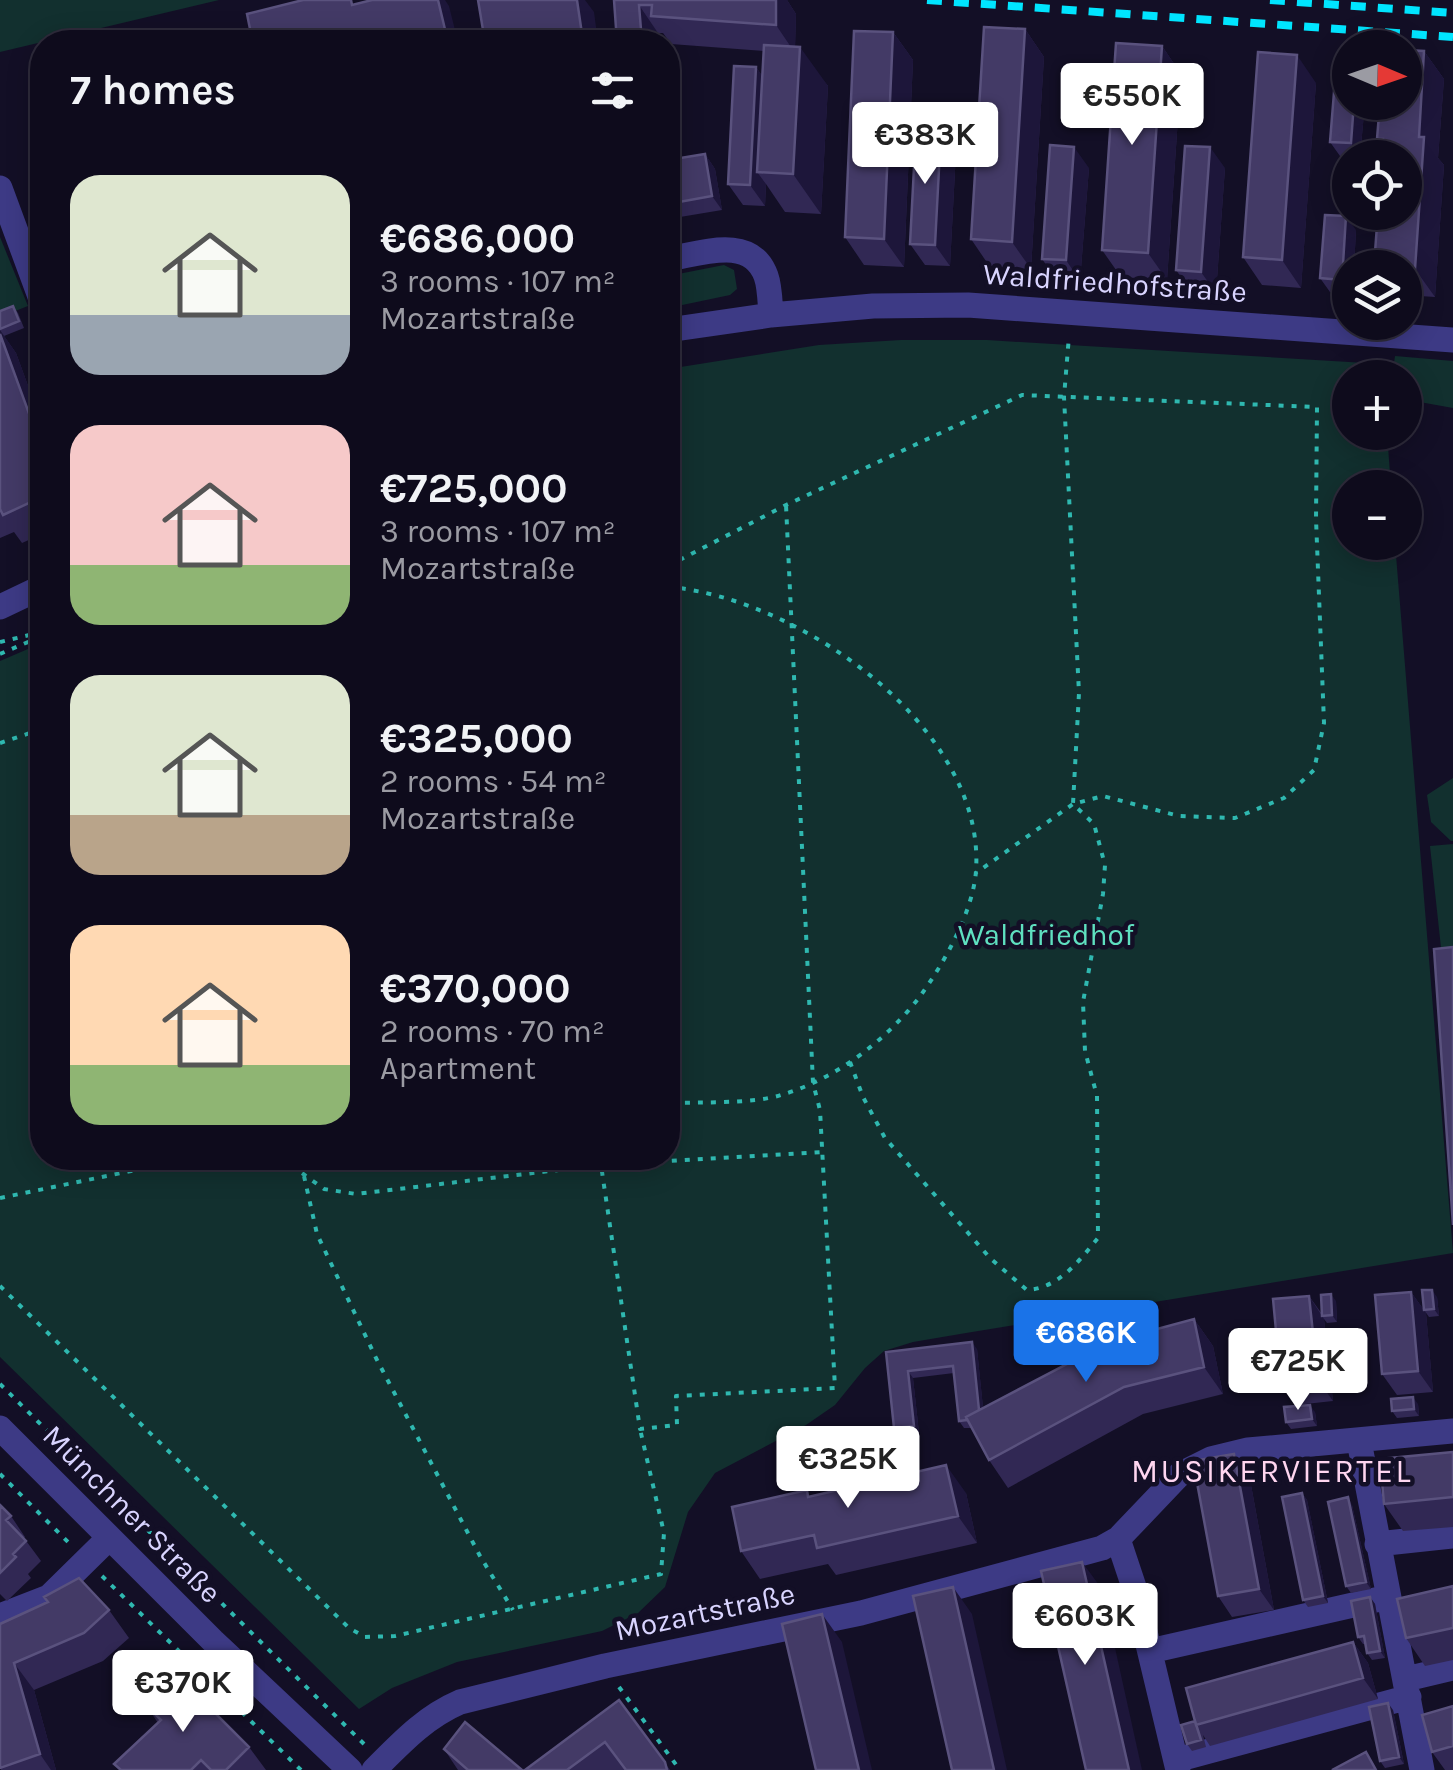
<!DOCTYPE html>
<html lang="en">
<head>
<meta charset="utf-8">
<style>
  body { margin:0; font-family:Karla,sans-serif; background:#1c1929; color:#f1f3f6; height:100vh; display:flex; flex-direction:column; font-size:38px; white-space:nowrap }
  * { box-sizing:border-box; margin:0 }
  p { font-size:32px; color:#9b9ba3 }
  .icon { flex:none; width:55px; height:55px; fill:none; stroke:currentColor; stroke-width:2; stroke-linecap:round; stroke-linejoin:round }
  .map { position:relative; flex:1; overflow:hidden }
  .drawer { position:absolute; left:30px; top:30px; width:650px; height:1140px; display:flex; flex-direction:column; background:#0e0b1c; border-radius:40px; box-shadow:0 5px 25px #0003,0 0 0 2px #2e2b3b }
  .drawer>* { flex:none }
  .needle { width:65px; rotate:92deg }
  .controls { position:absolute; left:1332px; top:30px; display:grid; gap:20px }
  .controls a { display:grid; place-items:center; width:90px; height:90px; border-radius:50%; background:#0e0b1c; box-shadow:0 5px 25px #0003,0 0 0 2px #2e2b3b; font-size:50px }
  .price { position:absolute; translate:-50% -85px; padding:0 22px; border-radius:10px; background:#fff; color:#222; font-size:32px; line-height:65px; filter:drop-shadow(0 2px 5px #0008) }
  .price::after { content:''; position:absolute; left:50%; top:60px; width:30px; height:22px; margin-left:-15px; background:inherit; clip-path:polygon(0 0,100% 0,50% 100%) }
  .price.current { background:#1a73e8; color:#fff }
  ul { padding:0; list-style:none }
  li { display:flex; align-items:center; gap:30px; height:250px; padding:0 40px }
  li span { display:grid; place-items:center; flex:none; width:280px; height:200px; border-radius:30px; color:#555 }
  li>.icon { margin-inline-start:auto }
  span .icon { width:120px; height:120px; fill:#fffc; stroke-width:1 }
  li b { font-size:42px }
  h2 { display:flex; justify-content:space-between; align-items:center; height:120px; padding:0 40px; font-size:42px }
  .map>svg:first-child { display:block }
  .green { fill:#12302f }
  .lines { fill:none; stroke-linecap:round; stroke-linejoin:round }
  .path { stroke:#2fb8b0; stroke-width:4; stroke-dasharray:5 8; stroke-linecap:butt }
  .minor { stroke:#3d3a85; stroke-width:25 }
  .rail { stroke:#00e5ff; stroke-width:8; stroke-dasharray:15 12; stroke-linecap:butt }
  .wall { fill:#312854 }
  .shaded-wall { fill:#1d163a }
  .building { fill:#433a66; stroke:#5a527e; stroke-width:2.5 }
  .labels { text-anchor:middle; stroke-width:9; stroke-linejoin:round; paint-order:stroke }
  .street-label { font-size:30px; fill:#d9d4ff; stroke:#130f26 }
  .park-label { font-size:30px; fill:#5fe0c0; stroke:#130f26 }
  .neighbourhood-label { font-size:32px; letter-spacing:2.5px; fill:#ffd6f0; stroke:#130f26 }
</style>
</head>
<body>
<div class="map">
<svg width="1453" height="1770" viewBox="0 0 1453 1770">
  <rect width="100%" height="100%" fill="#130f26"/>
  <path class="green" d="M0,0H219L0,52Z
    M0,237L28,306L0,317Z
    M724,265L734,270L737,289L730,295L668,308V276Z
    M901,340H987L1382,364L1383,377L1350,378V432L1387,433L1391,487L1350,488V542L1395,543L1453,1253L966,1333L913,1342L884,1351L865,1368L835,1405L806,1425L715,1473L688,1512L665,1587L638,1613L602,1631L457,1662L392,1688L359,1709L0,1357V661L42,643V1158H668V369L819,345Z
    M1395,356L1453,361V408L1414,401L1405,396V378L1392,377Z
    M1453,778V841H1451L1431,822L1427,795Z
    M1453,844V962L1443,966L1430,846Z"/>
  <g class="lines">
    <path class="path" d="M668,566L786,505L1022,395L1317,407L1316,519L1324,723L1314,770L1284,798L1235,818L1179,816L1103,796L1073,804L976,873
      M668,587C796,597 986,726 976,871C973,912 944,963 921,995C887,1040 836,1079 781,1095C753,1104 698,1102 668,1103
      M0,642L42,632
      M0,654L42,636
      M0,743L42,729
      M850,1062L863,1097L885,1138L990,1258L1027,1290C1059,1288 1079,1261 1098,1238L1097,1096L1085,1051L1083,1002L1103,894L1105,865L1094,824L1073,804L1079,693L1064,397L1069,336
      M281,1158L324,1189L356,1194L601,1165L640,1429L677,1425L676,1396L835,1388L820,1110L813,1083L786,505
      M600,1158L601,1165L822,1152
      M293,1167L308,1158
      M304,1176L317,1234L376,1358L480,1556L513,1610
      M0,1198L194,1158
      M0,1286L349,1628L365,1637L395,1636L661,1574L664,1533L640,1429
      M0,1384L366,1746
      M0,1474L71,1545
      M102,1576L301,1770
      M619,1687L680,1770"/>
    <path class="minor" d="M0,188L42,302
      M668,259C700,254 751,234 766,276C770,287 770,303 771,315
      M668,330L771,315L873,306L968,305L1453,340
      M0,607L42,587
      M0,1428L213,1641L350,1770
      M1359,1441L1422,1770
      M1118,1539L1135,1590L1178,1770
      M1377,1544L1453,1536
      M0,1616L49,1597L109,1538
      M1150,1651L1384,1598
      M1406,1679L1453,1668
      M1176,1760L1409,1697
      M374,1770C401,1743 425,1717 460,1702L605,1666L861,1613L1102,1548L1118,1539L1179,1475L1211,1459L1248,1450L1453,1431"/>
    <path class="rail" d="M927,0L1453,37
      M1270,0L1453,13"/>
  </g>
  <path class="wall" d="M614,0H787L796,14L795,46L828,86L821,214L785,212L766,184L765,206L743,205L728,184L756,67L762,76L764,51L671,44L663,33H658Z
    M1025,29L1044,57L1031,269L990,267L971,239Z
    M893,32L913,60L904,267L864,265L845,237Z
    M1162,46L1181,74L1167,280L1121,277L1102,250Z
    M1424,51L1444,79L1438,158L1444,165L1435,297L1405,295V268L1374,266L1382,146L1377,139Z
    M1316,83L1301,288L1262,285L1243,257Z
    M1350,102H1365L1360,157L1340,156L1330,142Z
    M941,131L956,152L950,266L925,265L910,244Z
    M705,154L715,169L722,210L668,219V160Z
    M1089,168L1080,281L1057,280L1042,259Z
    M1225,168L1216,293L1191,291L1176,270Z
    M1356,230L1354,268H1350V294L1330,292L1320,278Z
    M13,306L18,313L24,328L4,336L16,353L42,424V534L22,543L14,532L0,538V311Z
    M1411,1292L1426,1313L1433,1392L1397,1395L1382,1374Z
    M1309,1296L1322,1314L1336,1301L1337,1322L1327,1323L1324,1319L1333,1401L1296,1405L1281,1384Z
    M1437,1297L1439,1316L1429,1317L1424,1310Z
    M1194,1319L1213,1346L1223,1394L1143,1414L1008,1488L989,1460L971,1428H964L959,1421L954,1373L913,1378L919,1433L899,1435L894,1428L886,1352L977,1349L983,1408Z
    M1418,1404L1419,1416L1397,1418L1392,1411Z
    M1315,1412L1317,1426L1291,1429L1286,1422Z
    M1453,1452V1527L1403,1531L1384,1504Z
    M1234,1454L1249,1474L1274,1610L1232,1617L1218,1596Z
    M966,1493L977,1543L836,1575L828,1564L760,1579L741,1551L811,1496Z
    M1302,1493L1307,1500L1328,1603L1308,1607L1303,1600Z
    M0,1505L11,1516L25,1537L24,1538L41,1561L28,1574L31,1578L7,1601L0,1594Z
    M1352,1505L1371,1589L1351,1593L1346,1586Z
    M1453,1586V1660L1425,1666L1406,1638Z
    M1370,1597L1375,1604L1385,1658L1372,1660L1367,1653L1365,1644H1363L1358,1637Z
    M109,1610L129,1638L103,1661L34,1690L56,1770H1L0,1624Z
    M1353,1642L1368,1663L1378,1699L1210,1746L1203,1735L1206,1747L1192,1751L1187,1744L1195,1721Z
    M619,1700L670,1770H525Z
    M146,1705L249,1747L266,1770H119L114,1764L158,1723Z
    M1453,1706V1770H1445L1432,1752Z
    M1393,1710L1404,1764L1385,1768L1380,1761Z
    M444,1749L522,1770H458Z"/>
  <path class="shaded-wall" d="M438,0H445L449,6L458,42H448Z
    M577,0H585L594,12L598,42L582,34Z
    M776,0H787L796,14L795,53L776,25Z
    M639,5L658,33L659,42H642Z
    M1025,29L1044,57L1031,269L1012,242Z
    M893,32L913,60L904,267L884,239Z
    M1162,46L1181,74L1167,280L1148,253Z
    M800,47L828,86L821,214L793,174Z
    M1424,51L1444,79L1438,158L1444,165L1435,297L1415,269L1419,137Z
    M1297,55L1316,83L1301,288L1282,260Z
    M756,67L771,88L757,172L766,184L765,206L750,185Z
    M1354,102H1365L1360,157L1351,143Z
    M941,131L956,152L950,266L935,245Z
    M1074,147L1089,168L1080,281L1066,260Z
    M1210,147L1225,168L1216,293L1201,272Z
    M705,154L715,169L722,210L712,196Z
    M1346,216L1356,230L1354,268H1350V292L1342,280Z
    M0,330L16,353L42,424V449L0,334Z
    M1432,1290L1437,1297L1439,1316L1434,1309Z
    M1411,1292L1426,1313L1433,1392L1418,1371Z
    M1331,1294L1336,1301L1337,1322L1332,1315Z
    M1309,1296L1324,1319L1333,1401L1318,1380Z
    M1194,1319L1213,1346L1223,1394L1204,1367Z
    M972,1342L977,1349L985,1426L980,1419Z
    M908,1371L913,1378L919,1433L914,1426Z
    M1413,1397L1418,1404L1419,1416L1414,1409Z
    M1310,1405L1315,1412L1317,1426L1312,1419Z
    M1234,1454L1249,1474L1274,1610L1259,1589Z
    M946,1465L966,1493L977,1543L958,1516Z
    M1302,1493L1307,1500L1328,1603L1323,1596Z
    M1348,1497L1352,1505L1371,1589L1366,1582Z
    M1082,1562L1102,1589L1142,1770H1129Z
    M953,1587L972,1614L1007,1770H994Z
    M1370,1597L1375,1604L1385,1658L1380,1651Z
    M822,1614L842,1642L872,1770H859Z
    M1353,1642L1368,1663L1378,1699L1363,1678Z
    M14,1663L34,1690L56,1770H51L40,1754Z
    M1388,1703L1393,1710L1404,1764L1399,1757Z"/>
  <path class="building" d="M303,0H351L352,5L372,0H438L448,42H227L226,35L250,29L247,14Z
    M478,0H577L582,34L600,31L602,42H485Z
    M614,0H776V25L651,16L652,5H639L642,42H617Z
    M984,27L1025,29L1012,242L971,239Z
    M854,31L893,32L884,239L845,237Z
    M1116,43L1162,46L1148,253L1102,250Z
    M764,45L800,47L793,174L757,172Z
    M1405,50L1424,51L1419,137H1424L1415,269L1374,266L1378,212H1405V158H1382L1383,139H1377L1380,102H1405Z
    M1258,52L1297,55L1282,260L1243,257Z
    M734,66L756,67L750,185L728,184Z
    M1335,80L1350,82V102H1354L1351,143L1330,142Z
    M916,129L941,131L935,245L910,244Z
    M1050,145L1074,147L1066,260L1042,259Z
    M1185,146L1210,147L1201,272L1176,270Z
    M705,154L712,196L668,204V160Z
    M1325,215L1346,216L1342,280L1320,278Z
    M13,306L19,321L0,329V311Z
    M0,334L42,449V497L3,515L0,509Z
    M1453,947V1225L1434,949Z
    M1422,1290H1432L1434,1309L1424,1310Z
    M1411,1292L1418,1371L1382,1374L1375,1295Z
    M1331,1294L1332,1315L1322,1316L1321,1295Z
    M1309,1296L1318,1380L1281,1384L1273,1299Z
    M1194,1319L1204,1367L1124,1387L989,1460L966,1417L1109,1342Z
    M972,1342L979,1410L966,1417L967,1420L959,1421L953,1366L908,1371L914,1426L894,1428L886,1352Z
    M1413,1397L1414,1409L1392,1411L1391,1399Z
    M1310,1405L1312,1419L1286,1422L1284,1407Z
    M1453,1452V1497L1384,1504L1380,1459Z
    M1234,1454L1259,1589L1218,1596L1193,1461Z
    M946,1465L958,1516L817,1548L814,1535L741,1551L732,1507L807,1490L808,1497Z
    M1302,1493L1323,1596L1303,1600L1282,1497Z
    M1348,1497L1366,1582L1346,1586L1328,1502Z
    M0,1505L11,1516L6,1520L26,1541L13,1554L16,1557L0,1573Z
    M1082,1562L1129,1770H1086L1041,1571Z
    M79,1578L109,1610L84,1633L14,1663L40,1754L0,1768V1624L48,1602L44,1597Z
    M1453,1586V1628L1406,1638L1397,1599Z
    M953,1587L994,1770H952L913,1596Z
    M1370,1597L1380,1651L1367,1653L1364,1636L1358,1637L1351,1601Z
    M822,1614L859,1770H816L782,1624Z
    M1353,1642L1363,1678L1196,1725L1186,1688Z
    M176,1674L249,1747L226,1770H211L201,1760L191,1770H121L114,1764L161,1720L146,1705Z
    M619,1700L665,1762L667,1770H626L605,1742L567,1770H525Z
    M1388,1703L1399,1757L1380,1761L1369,1707Z
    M1453,1706V1746L1432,1752L1422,1715Z
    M1195,1721L1201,1740L1187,1744L1181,1725Z
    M465,1722L522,1770H468L444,1749Z
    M1366,1752L1376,1770H1332Z"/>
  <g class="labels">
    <g class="street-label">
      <text transform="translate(1115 283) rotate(4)" y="10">Waldfriedhofstraße</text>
      <text transform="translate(132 1514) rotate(45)" y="10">Münchner Straße</text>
      <text transform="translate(705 1612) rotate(-12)" y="10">Mozartstraße</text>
    </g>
    <g class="park-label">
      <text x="1046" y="945">Waldfriedhof</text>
    </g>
    <g class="neighbourhood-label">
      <text x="1272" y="1482">MUSIKERVIERTEL</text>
    </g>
  </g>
</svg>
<div class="controls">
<a><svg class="needle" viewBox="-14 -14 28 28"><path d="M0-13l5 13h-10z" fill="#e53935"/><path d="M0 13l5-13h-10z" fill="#9b9ba3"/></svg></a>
<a><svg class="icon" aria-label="locate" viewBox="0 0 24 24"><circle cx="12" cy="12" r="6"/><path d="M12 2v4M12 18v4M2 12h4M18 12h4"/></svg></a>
<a><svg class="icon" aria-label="layers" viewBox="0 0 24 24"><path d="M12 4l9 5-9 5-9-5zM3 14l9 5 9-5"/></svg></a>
<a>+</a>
<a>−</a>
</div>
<b class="price" style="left:1132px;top:148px">€550K</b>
<b class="price" style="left:925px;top:187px">€383K</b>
<b class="price current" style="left:1086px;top:1385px">€686K</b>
<b class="price" style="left:1298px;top:1413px">€725K</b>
<b class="price" style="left:848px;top:1511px">€325K</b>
<b class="price" style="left:1085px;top:1668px">€603K</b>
<b class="price" style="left:183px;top:1735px">€370K</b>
<section class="drawer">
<h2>7 homes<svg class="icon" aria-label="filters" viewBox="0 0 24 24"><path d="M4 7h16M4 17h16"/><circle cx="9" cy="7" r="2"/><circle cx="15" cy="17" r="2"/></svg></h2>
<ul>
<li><span style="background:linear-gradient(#dfe7d0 70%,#9aa5b1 0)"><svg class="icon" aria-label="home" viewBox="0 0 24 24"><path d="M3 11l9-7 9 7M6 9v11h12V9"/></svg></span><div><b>€686,000</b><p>3 rooms · 107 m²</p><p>Mozartstraße</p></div></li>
<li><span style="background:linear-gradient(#f6c9c9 70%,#8fb573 0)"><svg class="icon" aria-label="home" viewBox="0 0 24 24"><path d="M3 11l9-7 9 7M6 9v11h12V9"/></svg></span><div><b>€725,000</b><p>3 rooms · 107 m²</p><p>Mozartstraße</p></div></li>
<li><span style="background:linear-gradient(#dfe7d0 70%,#b9a48a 0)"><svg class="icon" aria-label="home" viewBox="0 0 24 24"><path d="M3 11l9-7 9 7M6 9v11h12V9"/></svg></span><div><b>€325,000</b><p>2 rooms · 54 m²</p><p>Mozartstraße</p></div></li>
<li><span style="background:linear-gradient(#ffd9b3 70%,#8fb573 0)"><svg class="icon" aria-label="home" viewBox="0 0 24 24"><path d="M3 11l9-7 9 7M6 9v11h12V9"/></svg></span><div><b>€370,000</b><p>2 rooms · 70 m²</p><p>Apartment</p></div></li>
</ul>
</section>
</div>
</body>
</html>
